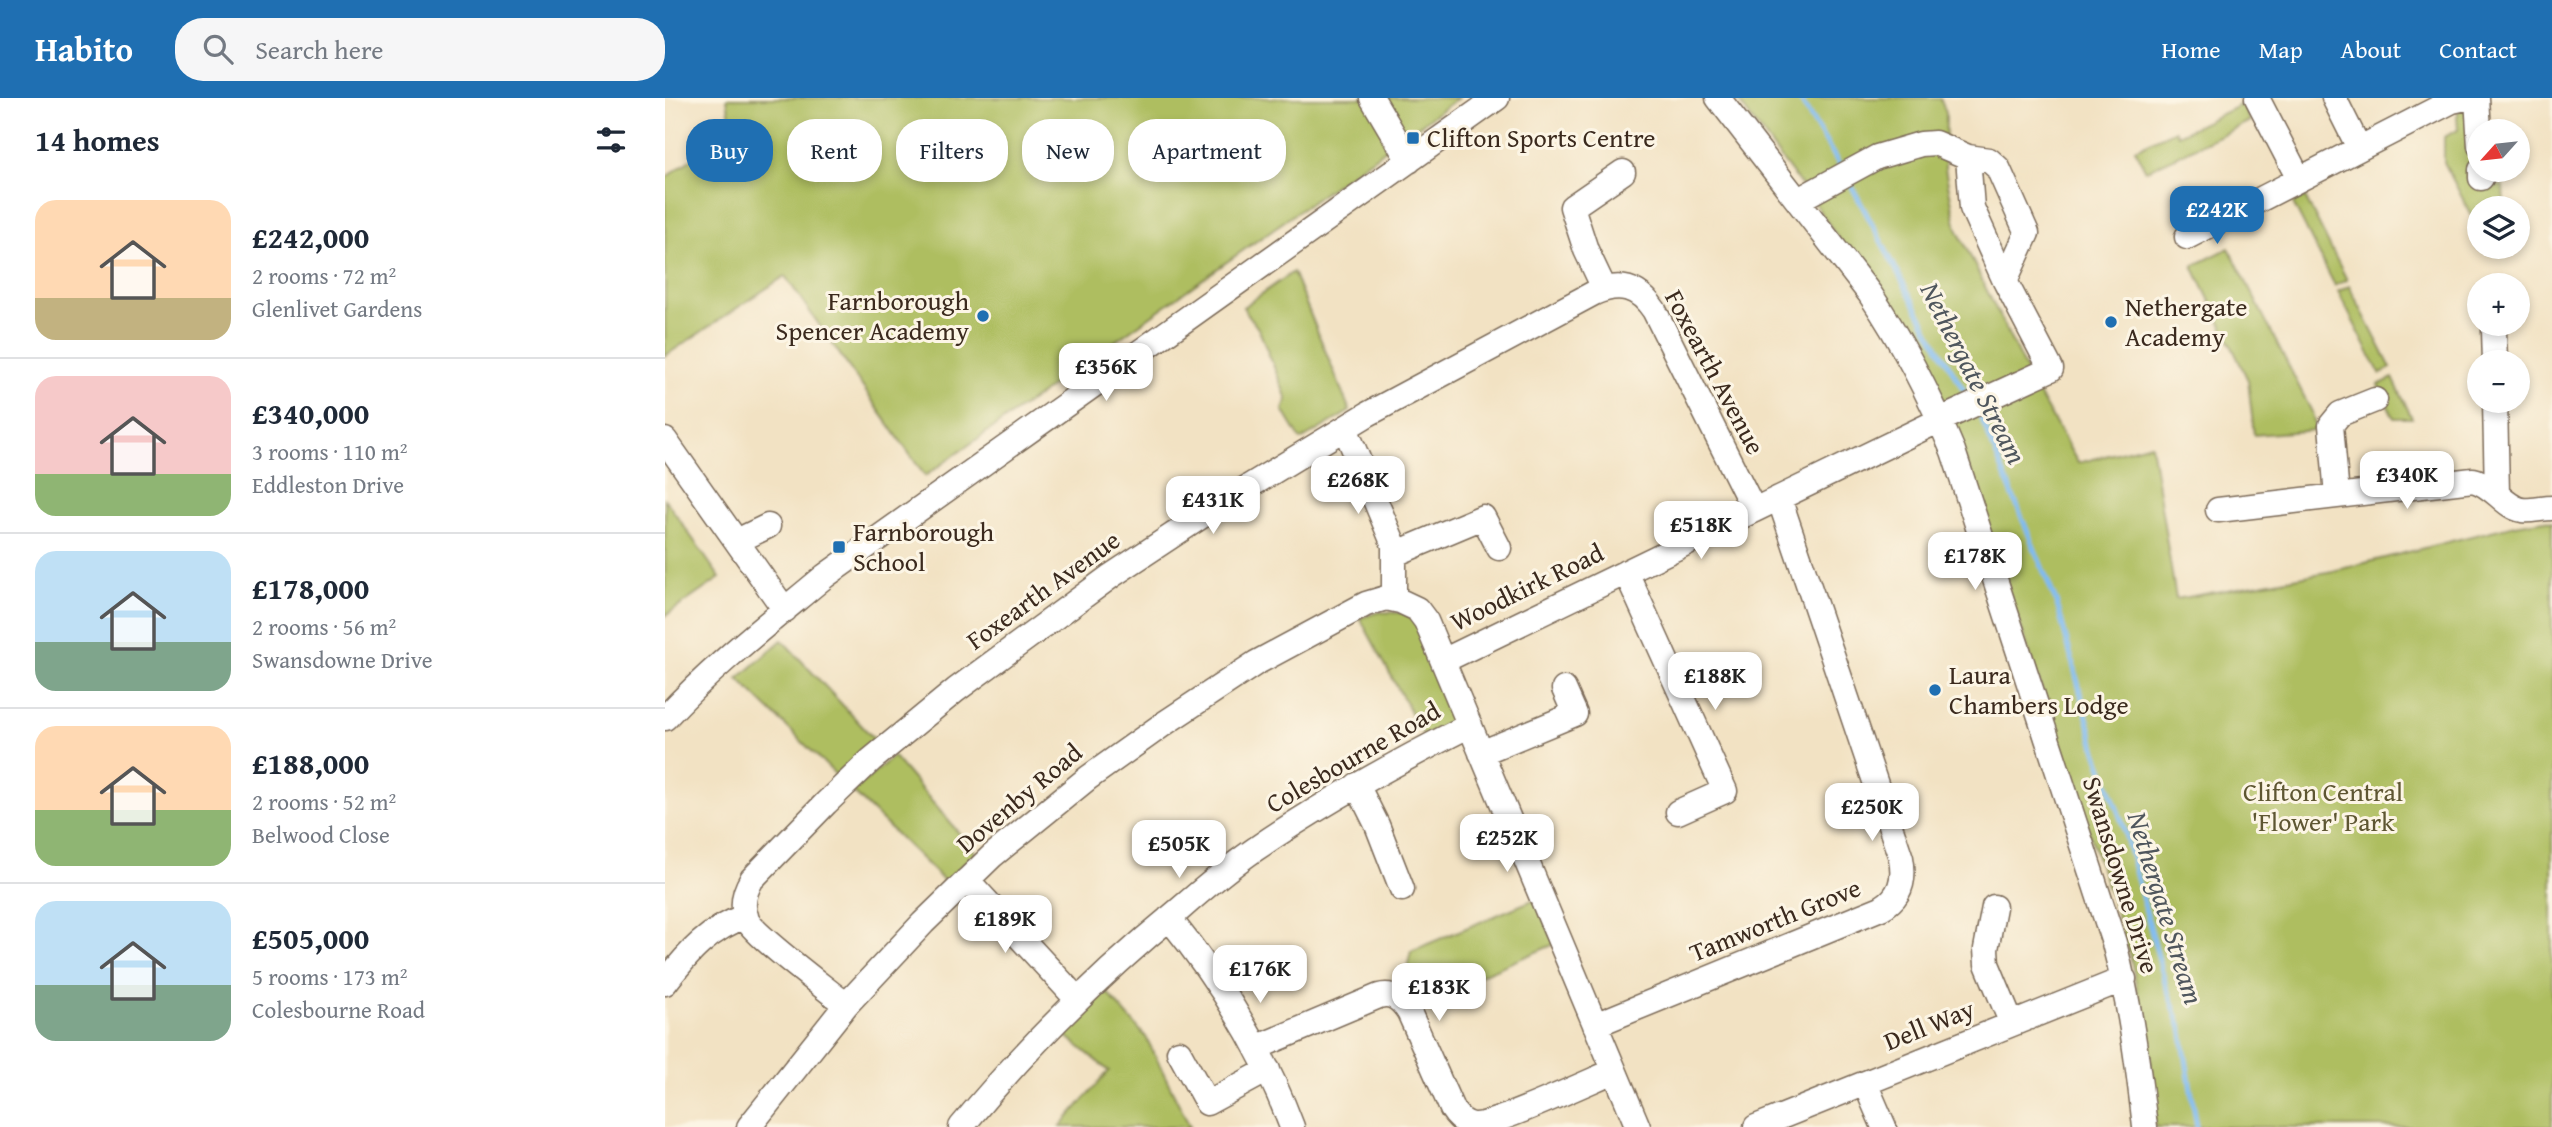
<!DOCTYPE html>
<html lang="en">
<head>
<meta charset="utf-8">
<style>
  body { margin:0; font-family:"Gentium Book Plus",serif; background:#f6f6f7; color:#1f2937; height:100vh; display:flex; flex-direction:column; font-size:26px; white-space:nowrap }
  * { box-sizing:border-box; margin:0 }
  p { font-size:23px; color:#747a83 }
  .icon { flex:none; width:38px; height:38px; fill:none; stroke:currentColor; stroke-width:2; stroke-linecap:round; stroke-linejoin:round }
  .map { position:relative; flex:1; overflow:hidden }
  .details { display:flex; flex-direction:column; background:#fff; width:665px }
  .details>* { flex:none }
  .hud { position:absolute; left:21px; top:21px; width:665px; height:63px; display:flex; gap:14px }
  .needle { width:46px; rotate:243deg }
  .buttons { position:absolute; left:1802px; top:21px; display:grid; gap:14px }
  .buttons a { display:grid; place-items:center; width:63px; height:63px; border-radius:50%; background:#fff; box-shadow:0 4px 10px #0003; font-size:35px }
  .price { position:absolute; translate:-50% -60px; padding:0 16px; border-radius:14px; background:#fff; color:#222; font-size:23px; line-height:46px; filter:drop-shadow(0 2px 4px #0008) }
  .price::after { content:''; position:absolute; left:50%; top:42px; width:21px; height:16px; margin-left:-10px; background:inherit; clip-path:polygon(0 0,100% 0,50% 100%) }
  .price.active { background:#1f6fb2; color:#fff }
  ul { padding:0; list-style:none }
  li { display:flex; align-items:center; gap:21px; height:175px; padding:0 35px }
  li+li { border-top:2px solid #e0e1e3 }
  li span { display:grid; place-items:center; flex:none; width:196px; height:140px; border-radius:21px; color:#555 }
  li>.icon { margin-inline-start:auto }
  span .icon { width:84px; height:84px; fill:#fffc; stroke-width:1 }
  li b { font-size:30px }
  h2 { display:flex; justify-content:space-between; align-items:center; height:84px; padding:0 35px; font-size:30px }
  .pill { padding:0 24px; border-radius:28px; background:#fff; box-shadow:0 4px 10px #0003; font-size:24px; line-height:63px }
  .pill.active { background:#1f6fb2; color:#fff }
  header { display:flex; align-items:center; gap:42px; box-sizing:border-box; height:98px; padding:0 35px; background:#1f6fb2; color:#fff }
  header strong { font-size:33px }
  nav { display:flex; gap:38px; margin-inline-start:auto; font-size:24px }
  .search { width:490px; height:63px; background:#f6f6f7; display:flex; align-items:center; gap:18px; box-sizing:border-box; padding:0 24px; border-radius:28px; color:#747a83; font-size:26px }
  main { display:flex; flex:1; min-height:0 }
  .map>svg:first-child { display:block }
  .green { fill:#aebe61; stroke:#747440; stroke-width:2 }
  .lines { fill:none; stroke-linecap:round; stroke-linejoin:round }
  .stream { stroke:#7fbbf1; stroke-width:5 }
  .minor-casing { stroke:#7b6a58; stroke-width:27 }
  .minor { stroke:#fff; stroke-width:24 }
  .poi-dot { fill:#1f6fb2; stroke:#fcf5e5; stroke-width:2.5 }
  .labels { text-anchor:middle; stroke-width:6; stroke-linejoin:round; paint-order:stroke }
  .poi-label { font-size:26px; fill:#3b2a1e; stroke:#fcf5e5; text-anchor:start }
  .street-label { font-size:26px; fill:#3b2a1e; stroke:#fcf5e5 }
  .park-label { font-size:26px; fill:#5e5632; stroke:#fcf5e5 }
  .water-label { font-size:28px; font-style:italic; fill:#4f565d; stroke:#fcf5e5 }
</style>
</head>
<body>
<header>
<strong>Habito</strong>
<div class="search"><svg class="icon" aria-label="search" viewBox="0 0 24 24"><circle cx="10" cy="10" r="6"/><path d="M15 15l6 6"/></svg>Search here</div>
<nav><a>Home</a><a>Map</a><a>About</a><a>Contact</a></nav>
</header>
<main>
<section class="details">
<h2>14 homes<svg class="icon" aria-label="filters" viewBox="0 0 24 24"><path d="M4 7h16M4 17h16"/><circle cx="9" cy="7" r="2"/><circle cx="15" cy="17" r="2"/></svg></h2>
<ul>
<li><span style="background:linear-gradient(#ffd9b3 70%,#c2b280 0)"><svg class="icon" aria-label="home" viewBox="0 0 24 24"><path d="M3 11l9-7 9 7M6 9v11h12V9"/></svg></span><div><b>£242,000</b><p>2 rooms · 72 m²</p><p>Glenlivet Gardens</p></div></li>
<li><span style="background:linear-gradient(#f6c9c9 70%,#8fb573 0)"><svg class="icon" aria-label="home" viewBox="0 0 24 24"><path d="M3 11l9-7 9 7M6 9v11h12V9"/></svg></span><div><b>£340,000</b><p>3 rooms · 110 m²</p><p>Eddleston Drive</p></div></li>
<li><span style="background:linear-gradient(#bfe0f5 65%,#7fa58c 0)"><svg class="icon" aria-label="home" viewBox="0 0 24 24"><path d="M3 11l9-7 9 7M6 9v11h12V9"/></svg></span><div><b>£178,000</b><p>2 rooms · 56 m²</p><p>Swansdowne Drive</p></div></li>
<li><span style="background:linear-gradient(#ffd9b3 60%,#8fb573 0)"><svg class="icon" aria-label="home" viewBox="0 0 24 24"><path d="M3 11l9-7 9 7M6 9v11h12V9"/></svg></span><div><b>£188,000</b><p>2 rooms · 52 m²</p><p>Belwood Close</p></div></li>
<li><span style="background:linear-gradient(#bfe0f5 60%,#7fa58c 0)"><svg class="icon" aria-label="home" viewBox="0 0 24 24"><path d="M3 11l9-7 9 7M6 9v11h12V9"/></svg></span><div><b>£505,000</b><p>5 rooms · 173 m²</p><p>Colesbourne Road</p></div></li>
</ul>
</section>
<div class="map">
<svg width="1887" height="1029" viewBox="0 0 1887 1029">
  <rect width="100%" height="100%" fill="#fcf5e5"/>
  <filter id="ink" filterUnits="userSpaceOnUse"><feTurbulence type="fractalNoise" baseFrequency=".0143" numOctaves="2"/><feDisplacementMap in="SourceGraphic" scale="14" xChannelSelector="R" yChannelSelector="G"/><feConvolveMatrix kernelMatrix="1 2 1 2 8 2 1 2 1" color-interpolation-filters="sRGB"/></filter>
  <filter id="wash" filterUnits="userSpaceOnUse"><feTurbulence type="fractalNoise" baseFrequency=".00686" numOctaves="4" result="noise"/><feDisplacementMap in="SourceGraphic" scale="28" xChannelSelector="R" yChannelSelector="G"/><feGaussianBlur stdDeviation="1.57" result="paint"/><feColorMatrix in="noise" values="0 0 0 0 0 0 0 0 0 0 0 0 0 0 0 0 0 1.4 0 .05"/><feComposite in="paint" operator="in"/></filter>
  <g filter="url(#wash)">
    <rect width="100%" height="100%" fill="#f2e2c3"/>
    <path class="green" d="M63,0H793L260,378L120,178L0,258V80L67,32L62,1Z
      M1071,0H1275L1281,15L1280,71L1292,131L1365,281L1413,365L1486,346L1511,501L1668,473L1850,427L1880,422L1887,424V1029H1490L1485,953L1465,857L1284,313L1263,271L1150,106Z
      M1577,6L1585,23L1481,73L1470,51L1510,32L1513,37Z
      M1807,7L1808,87L1838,88L1839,110H1815V135L1779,64V39L1793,32L1792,19L1795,8Z
      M1640,99L1682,182L1670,188L1628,105Z
      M1564,150L1647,314L1651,332L1589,337L1583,282L1528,168Z
      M628,174L685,313L636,342L618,312L622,301L594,232L578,209Z
      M1684,188L1726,270L1715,276L1673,194Z
      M1728,280L1747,320H1729L1713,287Z
      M0,401L55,480L0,518Z
      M714,514L738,515L750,522L791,617L787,624L759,639L695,520Z
      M117,542L211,643L171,677L73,581Z
      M228,658L311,755L280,784L188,694Z
      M870,801L890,846L757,902L740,879L746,853Z
      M439,891L481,939L525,1029H395L444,973L394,932Z"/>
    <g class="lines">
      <path class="stream" d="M1134,0L1177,71
        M1184,83L1265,235L1304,301
        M1311,312L1318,324L1392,506L1431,653L1457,724L1501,888L1516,930L1532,1029"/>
    </g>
  </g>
  <g filter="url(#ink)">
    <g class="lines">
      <g class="minor-casing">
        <path id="minor" d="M707,0L744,63
          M1053,0L1205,196C1238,245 1265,298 1288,353L1449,845C1465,906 1473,967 1480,1029
          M1592,0L1634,81
          M1669,0L1694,50
          M1812,0L1815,48
          M1816,72V80
          M1133,102L1212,59L1256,46L1270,45L1303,59L1324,62L1333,70L1362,135L1340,183
          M1522,139L1787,3L1801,0
          M939,190L921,152L907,109L958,74
          M1829,232L1830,264
          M1830,303L1832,396
          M680,330L729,447V501
          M0,342L120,512
          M1672,398L1666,327L1675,316L1710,302
          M1553,412L1808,382C1829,387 1839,409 1857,412C1866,413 1878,410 1887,410
          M72,443L103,428
          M730,456L818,419L834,450
          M961,474L1060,693L1013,714
          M778,563L1275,322L1386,271L1340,183L1307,110L1303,59
          M0,620C48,568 105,524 160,478L832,0
          M816,655L910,616L899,591
          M692,687L712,727L737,791
          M302,782L412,901
          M1329,809L1321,851L1322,866L1347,926
          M504,820C556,884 598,951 627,1029
          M0,885C23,855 44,831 81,818
          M181,907C163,892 90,838 82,822C76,808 79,794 87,781L161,705L206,662L291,592L446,478L555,406L703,316L929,195C954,184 973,188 989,212L1089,412
          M930,927L1216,810C1236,799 1240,781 1236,760L1114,400
          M593,949L714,898C728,894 737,903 744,914L787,1011C792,1019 798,1025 808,1027C826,1029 925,983 949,973
          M514,954L542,1005L603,972
          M1200,985L1219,1029
          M84,1029L181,907L258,825L327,758L423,680L500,625L591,565L701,506L721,500L735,503L752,511L761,523L973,1029
          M296,1029C363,948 433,878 514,812C538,791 563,770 589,752C657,705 730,665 805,627
          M1091,1029L1459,881"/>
      </g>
      <use href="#minor" class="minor"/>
    </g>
  </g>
  <g class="poi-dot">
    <rect x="741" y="33" width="14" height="14" rx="3.5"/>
    <circle cx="318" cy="218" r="7"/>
    <circle cx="1446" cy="224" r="7"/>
    <rect x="167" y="442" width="14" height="14" rx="3.5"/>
    <circle cx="1270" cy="592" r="7"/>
  </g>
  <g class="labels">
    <g class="poi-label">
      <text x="762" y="49">Clifton Sports Centre</text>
      <text x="304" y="212" text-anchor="end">Farnborough<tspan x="304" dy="30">Spencer Academy</tspan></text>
      <text x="1460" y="218">Nethergate<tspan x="1460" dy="30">Academy</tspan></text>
      <text x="188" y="443">Farnborough<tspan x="188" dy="30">School</tspan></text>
      <text x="1284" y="586">Laura<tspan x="1284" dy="30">Chambers Lodge</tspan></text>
    </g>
    <g class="street-label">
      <text transform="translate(1050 274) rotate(62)" y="9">Foxearth Avenue</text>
      <text transform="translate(862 489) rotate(-26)" y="9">Woodkirk Road</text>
      <text transform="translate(378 492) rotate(-36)" y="9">Foxearth Avenue</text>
      <text transform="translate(688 659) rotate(-30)" y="9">Colesbourne Road</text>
      <text transform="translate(354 700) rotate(-40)" y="9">Dovenby Road</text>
      <text transform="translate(1456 777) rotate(73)" y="9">Swansdowne Drive</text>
      <text transform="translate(1110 822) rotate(-22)" y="9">Tamworth Grove</text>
      <text transform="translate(1264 927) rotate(-22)" y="9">Dell Way</text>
    </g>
    <g class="park-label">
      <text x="1658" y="703">Clifton Central<tspan x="1658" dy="30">'Flower' Park</tspan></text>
    </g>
    <g class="water-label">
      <text transform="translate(1309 275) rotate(63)" y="10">Nethergate Stream</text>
      <text transform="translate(1501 810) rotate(73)" y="10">Nethergate Stream</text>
    </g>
  </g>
</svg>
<div class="buttons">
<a><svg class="needle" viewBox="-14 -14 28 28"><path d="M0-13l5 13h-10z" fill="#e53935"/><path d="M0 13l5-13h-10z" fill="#747a83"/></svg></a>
<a><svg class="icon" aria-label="layers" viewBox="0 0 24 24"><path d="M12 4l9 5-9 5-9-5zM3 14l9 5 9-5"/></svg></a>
<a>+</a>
<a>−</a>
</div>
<b class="price active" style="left:1552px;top:148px">£242K</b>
<b class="price" style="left:441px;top:305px">£356K</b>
<b class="price" style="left:1742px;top:413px">£340K</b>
<b class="price" style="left:693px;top:418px">£268K</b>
<b class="price" style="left:548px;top:438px">£431K</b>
<b class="price" style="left:1036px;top:463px">£518K</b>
<b class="price" style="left:1310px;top:494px">£178K</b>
<b class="price" style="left:1050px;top:614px">£188K</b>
<b class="price" style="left:1207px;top:745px">£250K</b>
<b class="price" style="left:842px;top:776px">£252K</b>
<b class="price" style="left:514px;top:782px">£505K</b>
<b class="price" style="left:340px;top:857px">£189K</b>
<b class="price" style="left:595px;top:907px">£176K</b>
<b class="price" style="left:774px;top:925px">£183K</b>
<div class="hud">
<a class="pill active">Buy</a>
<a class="pill">Rent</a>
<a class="pill">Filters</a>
<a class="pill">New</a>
<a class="pill">Apartment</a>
</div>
</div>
</main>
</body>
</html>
